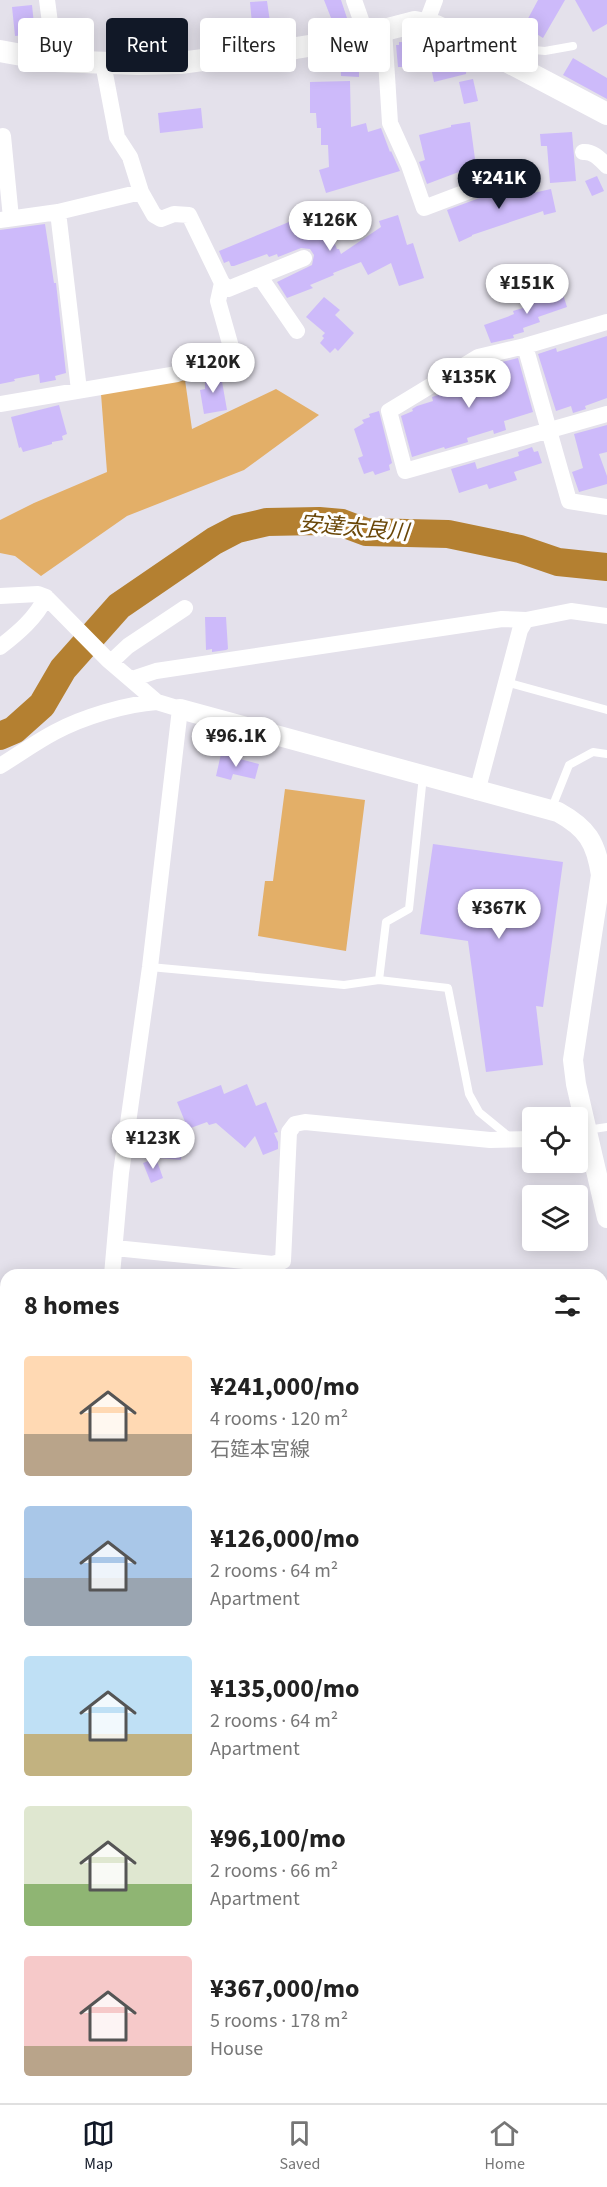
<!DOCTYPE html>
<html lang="en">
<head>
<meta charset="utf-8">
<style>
  body { margin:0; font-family:"Source Sans 3","Noto Sans JP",sans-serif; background:#f2f2f2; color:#222; height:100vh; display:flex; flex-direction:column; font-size:22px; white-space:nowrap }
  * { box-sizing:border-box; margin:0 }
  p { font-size:20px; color:#767676 }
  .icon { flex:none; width:33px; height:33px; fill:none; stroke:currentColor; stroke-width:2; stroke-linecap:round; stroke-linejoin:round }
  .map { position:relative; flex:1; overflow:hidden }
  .panel { position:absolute; left:0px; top:1269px; width:608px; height:834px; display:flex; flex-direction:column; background:#fff; border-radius:18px 18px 0 0; box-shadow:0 3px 15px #0003 }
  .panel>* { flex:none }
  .top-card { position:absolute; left:18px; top:18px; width:572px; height:54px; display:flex; gap:12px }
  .tools { position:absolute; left:522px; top:1107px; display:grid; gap:12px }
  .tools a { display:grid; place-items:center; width:66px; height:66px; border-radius:6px; background:#fff; box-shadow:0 3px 15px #0003; font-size:30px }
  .price { position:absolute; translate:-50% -51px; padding:0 14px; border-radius:21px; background:#fff; color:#222; font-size:20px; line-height:39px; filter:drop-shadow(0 2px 3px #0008) }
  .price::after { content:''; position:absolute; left:50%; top:36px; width:18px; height:14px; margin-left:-9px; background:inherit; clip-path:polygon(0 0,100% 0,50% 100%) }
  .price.on { background:#111827; color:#fff }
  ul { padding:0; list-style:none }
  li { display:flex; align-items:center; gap:18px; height:150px; padding:0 24px }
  li span { display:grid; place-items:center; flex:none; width:168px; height:120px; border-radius:6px; color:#555 }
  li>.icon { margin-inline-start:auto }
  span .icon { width:72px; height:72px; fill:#fffc; stroke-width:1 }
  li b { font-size:26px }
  h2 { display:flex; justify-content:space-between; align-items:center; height:72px; padding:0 24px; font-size:26px }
  .tag { padding:0 21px; border-radius:6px; background:#fff; box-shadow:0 3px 15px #0003; font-size:21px; line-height:54px }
  .tag.on { background:#111827; color:#fff }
  .dock { display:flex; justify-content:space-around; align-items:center; height:84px; border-top:2px solid #e0e0e0; background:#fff; font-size:16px; color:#767676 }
  .dock a { display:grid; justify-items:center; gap:3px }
  .dock .on { color:#111827 }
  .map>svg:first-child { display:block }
  .green { fill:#e3af68 }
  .forest { fill:#daa458 }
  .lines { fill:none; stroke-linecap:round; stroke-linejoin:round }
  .river { stroke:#b48031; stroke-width:28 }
  .building { fill:#cdbafa }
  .service { stroke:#fff; stroke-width:8 }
  .minor { stroke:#fff; stroke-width:16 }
  .tertiary { stroke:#fff; stroke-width:20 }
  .secondary { stroke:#fff; stroke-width:22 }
  .labels { text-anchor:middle; stroke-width:6; stroke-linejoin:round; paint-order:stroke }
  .water-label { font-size:22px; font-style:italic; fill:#6a4708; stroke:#fff }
</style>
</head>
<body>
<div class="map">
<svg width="607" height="2103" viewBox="0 0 607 2103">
  <rect width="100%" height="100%" fill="#e4e1eb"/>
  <path class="green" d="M185,380L192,429L276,389L319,415L244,470L127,516L41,576L15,556L0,553V520L34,503L107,472L101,394Z
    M285,789L365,800L346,951L258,936L265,881H273Z"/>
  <path class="forest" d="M95,2097H259L258,2103H86Z"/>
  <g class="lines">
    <path class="river" d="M0,736L14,730L42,705L63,669L119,606L214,541L237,529L267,522L319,521L342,523L366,532L448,534L520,549L558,562L607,567"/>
  </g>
  <path class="building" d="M324,0H341L347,18L333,23Z
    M538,0H565L543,38L524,26Z
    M575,0H607V24L593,32Z
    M267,1L270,22L252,24L250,2Z
    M32,5L35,34L15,36L12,7Z
    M399,42L430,43V50H456L458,54L467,56L466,74L434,82L432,72H418L419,67H398L396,45H399Z
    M359,53V77L341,76L340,55Z
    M573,58L607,78V99L563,75Z
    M473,79L478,101L464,104L459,82Z
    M350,81L351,127L366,123L368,132L381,128L390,152L391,151L400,171L326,193L319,170L329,167L328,145H321V128H317L316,113H310V82Z
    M201,108L203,128L160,133L158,113Z
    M470,122L475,159H477L482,175L467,180L464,170L427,184L419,162L425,160L419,135L451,127V125Z
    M572,132L576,181L550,183L547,146H541L540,134Z
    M597,176L604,191L592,196L585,181Z
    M520,183L524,195L551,189L556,212L544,215L543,211L472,235V236L459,242L447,210Z
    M313,212L321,233L329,230L337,249H339L341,254L381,227L379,221L398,215L407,245L413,243L424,278L399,286L391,263L368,275L361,262L333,273L334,275L310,285L313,288L287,298L277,282L312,265L314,255L310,249L301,248L278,257L277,254L269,257L267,254L234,266H231L229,261L224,263L219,251Z
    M45,224L54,283H56L66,373L55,376L56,380L40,383L39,374L14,379L15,381L0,384V230Z
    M560,285L567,307L538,317L540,322L523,328L524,332L513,335L514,338L491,343L484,325L507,317L514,314L513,311L526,307L525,304L538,300L535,293Z
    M324,297L340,310L335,315L354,333L338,351L335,348L330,353L320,343L324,338L322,336L325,333L306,317Z
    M607,336V398L585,406L586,409L573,413L571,406L556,411L538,354L556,348L557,352Z
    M518,358L533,412L504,421L506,430L494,434L493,430L467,438L468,442L445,449L444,447L412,457L401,416L413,411L412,409L417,406L433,401L432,397L441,394L443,390L467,382V376L495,367L494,364Z
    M220,370L227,410L204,414L200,390L205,389V375Z
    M59,405L67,434L62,436L63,440L52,442V444L23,452L21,447L19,448L11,417Z
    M379,411L392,463L389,465L390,470L375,475L373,471L364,474L358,458L363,456L354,429L364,423L362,420L370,417L369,414Z
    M607,425V452L599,454L607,476V484L579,492L572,472L583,468L574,434Z
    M532,447L534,452L538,451L542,463L514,472L517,480L489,489L487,484L459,493L451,469L475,462L477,469L519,456L518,452Z
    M205,617H226L228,649L226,650L212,652V649L206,650Z
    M221,754L259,764L255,779L233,774L231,780L216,776Z
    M433,844L563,862L543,1007L536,1006L543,1065L486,1072L468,941L420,934Z
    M247,1084L256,1106L266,1102L278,1132L274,1133L278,1142V1149L263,1155L255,1136L245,1148L216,1123L209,1125L207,1122L188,1129L177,1102L221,1085L224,1094Z
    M162,1126L183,1127L181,1160L159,1158Z
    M156,1158L163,1178L151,1183L143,1163Z"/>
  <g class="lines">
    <path class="service" d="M503,59L513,46L518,44L534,50L545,51L573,46
      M506,682L607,710
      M551,810L569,765L593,752L607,754
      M150,967L344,985L379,980L448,988L469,1094L479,1112L512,1139
      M379,980L386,922L409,909L423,776
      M587,1130L607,1127"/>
    <path class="minor" d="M47,0L55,61
      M354,0L366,34
      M426,24L435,0
      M384,29L390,123L409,165L424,208L524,170
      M3,136L11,218
      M583,152C593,151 600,159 607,166
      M141,192L154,215L161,219L174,214L189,215L222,283L228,289L304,258
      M58,212L79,390
      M0,220L58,212L141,192L130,157L117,137L103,63
      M260,277L297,331
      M607,322L525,346L478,357L389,411L405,471L607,414
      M525,346L569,501L607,507
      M0,404L177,374L233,354L218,301L222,283
      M0,596L38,594L46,597L108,660L157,702L180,709L150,967L121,1173L112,1275
      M0,647C18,633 36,618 46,597
      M111,662L128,646L185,608
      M132,679L156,671L502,619L526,620
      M0,766C18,755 36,742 55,732C83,717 126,704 157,702
      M477,792L520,630L526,620L571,611L607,616
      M115,1248L273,1264L283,1261L289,1132L295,1124L305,1122L490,1140L532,1139
      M0,1838H6
      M405,2103L406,2097"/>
    <path class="tertiary" d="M180,709L558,812C587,828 596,842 601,875L573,1060L576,1084L607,1218
      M602,1411L607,1362
      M0,1613H6
      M602,1684L607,1685
      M602,1954L607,1955
      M28,2097V2103"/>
    <path class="secondary" d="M0,51L55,61L138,64L180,63L296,48L346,40L415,22L436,26L474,44L607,114"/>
  </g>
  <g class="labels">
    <g class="water-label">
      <text transform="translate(354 527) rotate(5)" y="8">安達太良川</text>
    </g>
  </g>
</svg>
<div class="tools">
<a><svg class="icon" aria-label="locate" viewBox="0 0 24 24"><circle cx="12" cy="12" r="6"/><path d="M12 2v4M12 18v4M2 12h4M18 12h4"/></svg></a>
<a><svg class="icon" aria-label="layers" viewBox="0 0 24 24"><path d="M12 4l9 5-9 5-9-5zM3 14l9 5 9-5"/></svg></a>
</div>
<b class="price on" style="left:499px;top:210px">¥241K</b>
<b class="price" style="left:330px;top:252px">¥126K</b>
<b class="price" style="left:527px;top:315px">¥151K</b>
<b class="price" style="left:213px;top:394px">¥120K</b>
<b class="price" style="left:469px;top:409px">¥135K</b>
<b class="price" style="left:236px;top:768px">¥96.1K</b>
<b class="price" style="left:499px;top:940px">¥367K</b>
<b class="price" style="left:153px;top:1170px">¥123K</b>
<div class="top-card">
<a class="tag">Buy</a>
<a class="tag on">Rent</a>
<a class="tag">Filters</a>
<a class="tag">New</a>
<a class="tag">Apartment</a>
</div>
<section class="panel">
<h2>8 homes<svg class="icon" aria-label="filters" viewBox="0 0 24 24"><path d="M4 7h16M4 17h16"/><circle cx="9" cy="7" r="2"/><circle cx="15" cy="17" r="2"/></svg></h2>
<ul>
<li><span style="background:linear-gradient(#ffd9b3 65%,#b9a48a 0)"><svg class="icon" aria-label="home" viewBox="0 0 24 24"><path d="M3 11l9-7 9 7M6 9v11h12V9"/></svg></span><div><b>¥241,000/mo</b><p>4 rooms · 120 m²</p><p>石筵本宮線</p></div></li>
<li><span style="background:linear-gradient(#a9c7e8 60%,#9aa5b1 0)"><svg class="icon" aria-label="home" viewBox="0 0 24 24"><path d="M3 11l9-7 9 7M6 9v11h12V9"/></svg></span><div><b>¥126,000/mo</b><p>2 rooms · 64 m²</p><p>Apartment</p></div></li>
<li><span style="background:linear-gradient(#bfe0f5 65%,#c2b280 0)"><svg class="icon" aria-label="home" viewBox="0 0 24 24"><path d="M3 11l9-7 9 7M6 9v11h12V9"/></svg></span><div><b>¥135,000/mo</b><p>2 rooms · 64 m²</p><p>Apartment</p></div></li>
<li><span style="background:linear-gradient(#dfe7d0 65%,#8fb573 0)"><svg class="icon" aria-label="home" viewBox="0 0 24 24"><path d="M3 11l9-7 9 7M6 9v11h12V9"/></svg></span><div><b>¥96,100/mo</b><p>2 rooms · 66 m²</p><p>Apartment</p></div></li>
<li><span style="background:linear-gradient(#f6c9c9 75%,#b9a48a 0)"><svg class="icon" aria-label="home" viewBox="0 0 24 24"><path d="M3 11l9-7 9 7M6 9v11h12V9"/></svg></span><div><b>¥367,000/mo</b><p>5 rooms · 178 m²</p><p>House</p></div></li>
</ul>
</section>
</div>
<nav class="dock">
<a class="on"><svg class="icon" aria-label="map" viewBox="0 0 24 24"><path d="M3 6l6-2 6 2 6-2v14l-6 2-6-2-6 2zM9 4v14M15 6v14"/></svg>Map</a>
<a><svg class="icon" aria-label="saved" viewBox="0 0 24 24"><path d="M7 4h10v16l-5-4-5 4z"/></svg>Saved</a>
<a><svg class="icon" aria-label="home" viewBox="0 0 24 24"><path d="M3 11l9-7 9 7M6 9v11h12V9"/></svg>Home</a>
</nav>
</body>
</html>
